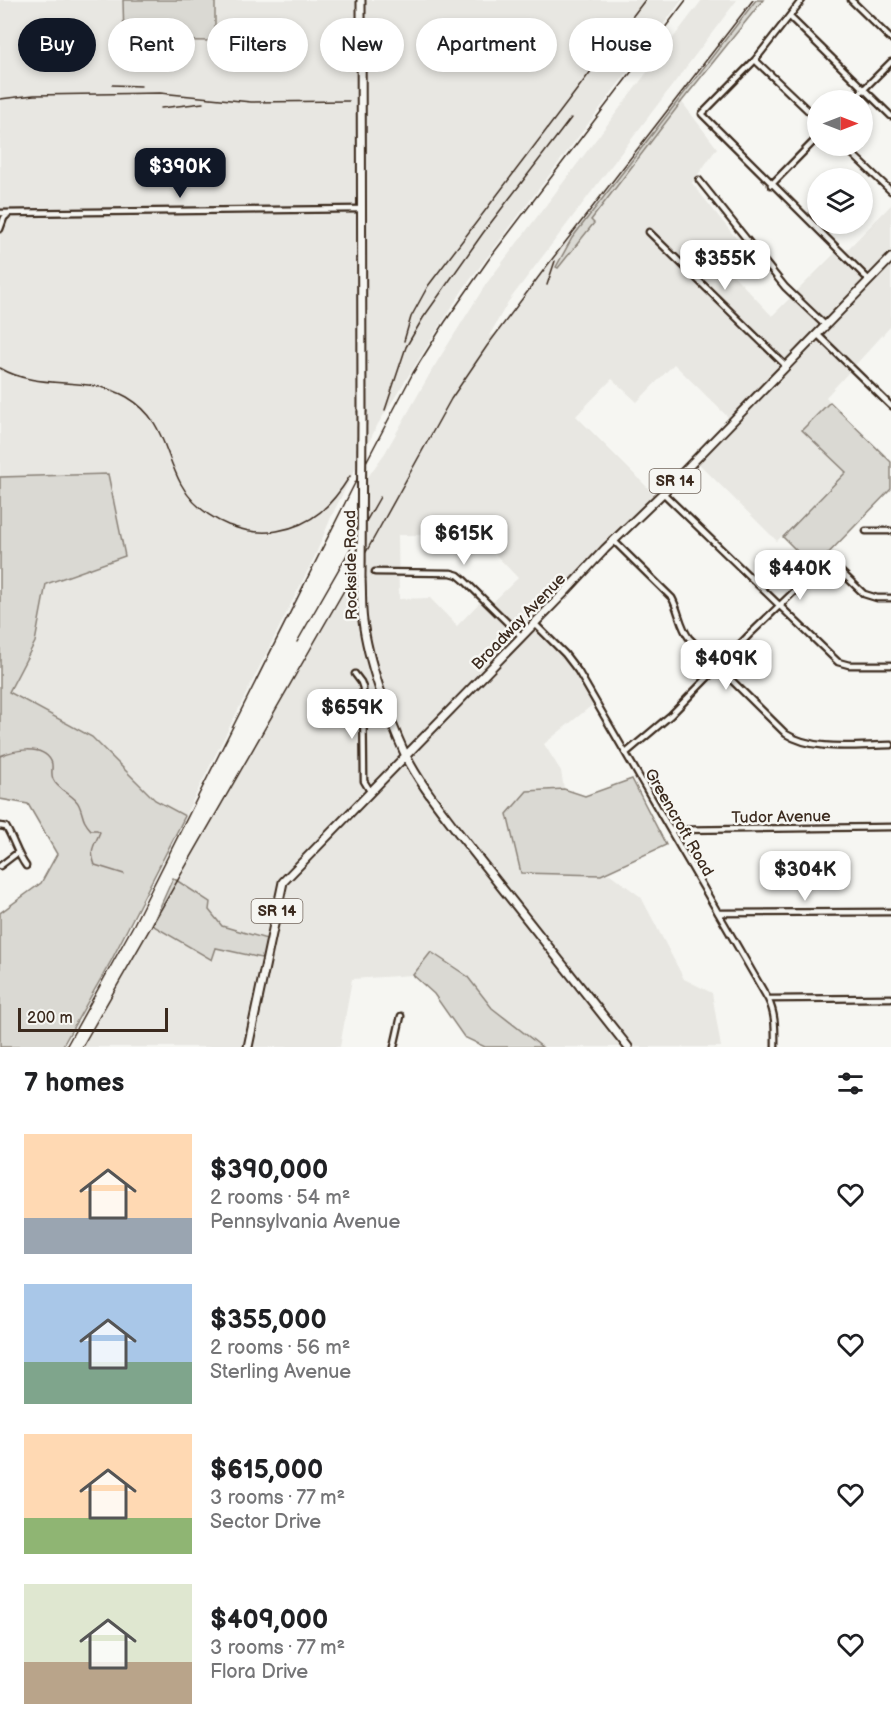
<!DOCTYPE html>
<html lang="en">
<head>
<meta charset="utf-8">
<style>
  body { margin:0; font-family:"Balsamiq Sans",sans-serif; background:#f6f6f6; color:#202124; height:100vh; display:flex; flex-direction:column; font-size:22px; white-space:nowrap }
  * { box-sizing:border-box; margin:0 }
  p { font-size:20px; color:#757577 }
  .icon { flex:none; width:33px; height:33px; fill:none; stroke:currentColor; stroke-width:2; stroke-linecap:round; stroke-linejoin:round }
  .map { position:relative; height:1047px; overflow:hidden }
  .details { display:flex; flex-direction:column; background:#fff; flex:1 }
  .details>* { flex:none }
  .hud { position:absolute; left:18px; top:18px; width:855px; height:54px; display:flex; gap:12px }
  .needle { width:39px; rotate:90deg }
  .fabs { position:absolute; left:807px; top:90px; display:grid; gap:12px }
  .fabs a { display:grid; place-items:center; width:66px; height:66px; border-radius:50%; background:#fff; box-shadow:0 3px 9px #0003; font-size:30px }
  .scale { position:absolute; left:18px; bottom:15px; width:150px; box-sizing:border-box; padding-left:6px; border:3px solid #3b2a1e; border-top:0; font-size:16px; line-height:21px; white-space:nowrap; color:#3b2a1e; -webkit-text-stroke:4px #f6f6f2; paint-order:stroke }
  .price { position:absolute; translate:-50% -51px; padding:0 14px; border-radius:12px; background:#fff; color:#222; font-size:20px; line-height:39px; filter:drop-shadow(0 2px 3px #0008) }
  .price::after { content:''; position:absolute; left:50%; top:36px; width:18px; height:14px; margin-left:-9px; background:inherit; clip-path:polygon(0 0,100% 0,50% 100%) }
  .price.on { background:#111827; color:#fff }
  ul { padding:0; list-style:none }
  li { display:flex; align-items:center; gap:18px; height:150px; padding:0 24px }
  li span { display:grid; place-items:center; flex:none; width:168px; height:120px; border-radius:0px; color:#555 }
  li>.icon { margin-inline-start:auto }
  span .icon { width:72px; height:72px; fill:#fffc; stroke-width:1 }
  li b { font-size:26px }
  h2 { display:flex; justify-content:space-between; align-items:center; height:72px; padding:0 24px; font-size:26px }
  .pill { padding:0 21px; border-radius:27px; background:#fff; box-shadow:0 3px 9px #0003; font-size:21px; line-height:54px }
  .pill.on { background:#111827; color:#fff }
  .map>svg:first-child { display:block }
  .built { fill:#e8e7e2; fill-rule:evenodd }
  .green { fill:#dad9d3; stroke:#8a8278; stroke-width:1.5 }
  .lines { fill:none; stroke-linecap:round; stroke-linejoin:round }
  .stream { stroke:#857a71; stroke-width:1.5 }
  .street-casing { stroke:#3b2a1e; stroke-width:9 }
  .primary-casing { stroke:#3b2a1e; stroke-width:11 }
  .street { stroke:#f6f6f2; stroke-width:4.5 }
  .primary { stroke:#f6f6f2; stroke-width:7 }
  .rail { stroke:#3b2a1e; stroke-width:1.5 }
  .primary-bridge-casing { stroke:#3b2a1e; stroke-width:11; stroke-linecap:butt }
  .primary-bridge { stroke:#f6f6f2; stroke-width:7 }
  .labels { text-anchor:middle; stroke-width:5; stroke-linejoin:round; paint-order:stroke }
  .shield { fill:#f6f6f2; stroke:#73675e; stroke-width:1.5 }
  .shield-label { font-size:15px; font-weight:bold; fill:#3b2a1e }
  .street-label { font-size:16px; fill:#3b2a1e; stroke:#f6f6f2 }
</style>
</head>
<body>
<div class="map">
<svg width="891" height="1047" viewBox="0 0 891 1047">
  <rect width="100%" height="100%" fill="#f6f6f2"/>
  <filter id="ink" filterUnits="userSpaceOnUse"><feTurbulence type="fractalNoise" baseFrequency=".0167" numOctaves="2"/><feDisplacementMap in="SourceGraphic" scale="12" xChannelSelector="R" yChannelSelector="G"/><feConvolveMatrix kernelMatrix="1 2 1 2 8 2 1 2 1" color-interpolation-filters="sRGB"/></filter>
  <g filter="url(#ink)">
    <path class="built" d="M0,0H123L124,40L215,41V0H682L464,288L378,424L332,515L315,556L185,816L155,800L92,737L9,692L35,642L46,584L124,556L107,475L0,477Z
      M702,0H737L508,302L489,336L495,334L678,97L717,148L692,183L743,247L724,265L772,316L838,250L843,254L891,205V326L826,397L830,402L803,429L846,472L777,541L695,460L732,421L674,364L637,402L612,379L576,416L658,498L535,623L565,654L596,702L544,744L561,771L564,789L527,791L507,815L521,873L610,874L641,897L684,979L712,993L721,1047H542L492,1008L467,976L431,953L413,975L352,979L340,1047H81L360,561L365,481L385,453L432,370L486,284ZM477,535L518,578L490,605L483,599L457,626L430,598L399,599L398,535Z"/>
    <path class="green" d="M123,0H215V41L124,40Z
      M756,0H763L682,101L591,220L594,223L558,268L556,267L572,238Z
      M830,402L891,462V489L814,568L783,537L846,472L802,430Z
      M108,474L125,556L46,584L35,642L9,692L92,737L155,800L185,816L111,961L62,1047H0V913L41,883L57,854L28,804L0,799V477Z
      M632,779L666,845L601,875L521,873L507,814L527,791L564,789L585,796Z
      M173,878L210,902L209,910L222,926L270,940L266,959L216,948L212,960L152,925Z
      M431,952L467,976L492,1008L542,1047H485L464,1037L434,994L413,975Z"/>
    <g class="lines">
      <path class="stream" d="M0,756C14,750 42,744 51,761C54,766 50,773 53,779C58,791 74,794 79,805C84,816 81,819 91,830H97L100,832C94,847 89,848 95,865L124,874"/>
      <g class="street-casing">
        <path id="street" d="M802,0L755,60L702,114L869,280
          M851,0L891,39
          M790,17L891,116
          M755,60L818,120
          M853,100L891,62
          M844,146L891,191
          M699,180L785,287L826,326
          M771,185L818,137
          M0,213L361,209
          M0,229L4,218L9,213
          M649,232L786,366
          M818,335L891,406
          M663,493L838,662L849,665H891
          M866,531H891
          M614,541L672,598C679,611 680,626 689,638L786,734C814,752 858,745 891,745
          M830,561L864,594L877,598H891
          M375,572L451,573L458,575L464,580L521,636
          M535,624L565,654L578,671L768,999C776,1015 775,1030 775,1047
          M355,674L361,682L363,688L364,781L370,791
          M626,753L671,715L749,635L806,580
          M0,826L6,827C14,840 17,854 26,866
          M670,830L891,827
          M0,866L17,853
          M718,913L891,912
          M768,999L891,998
          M394,1047L401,1016"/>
      </g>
      <g class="primary-casing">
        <path id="primary" d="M361,0L362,411
          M361,579C362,593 361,608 363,621C368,661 388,717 405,754C418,781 439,807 457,831L628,1047
          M248,1047L283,882L565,592L605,549L663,493L891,258"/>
      </g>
      <use href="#street" class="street"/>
      <use href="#primary" class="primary"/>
      <path class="rail" d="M112,85L141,86
        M0,99L34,95L160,93L251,102L349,101
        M161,108L203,103
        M547,285L555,261
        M404,341L411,317L428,286L645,0
        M0,368C41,392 87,374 127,397C164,419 163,450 181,484C191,503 209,517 228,525C244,531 261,534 277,531C313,525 332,505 350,476
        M385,410L406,347L423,318L483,233L571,118
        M297,642L380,497
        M66,1047L134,924L353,487L413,373L445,322L489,259L686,0
        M82,1047L365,554L451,399L487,346L546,267L753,0"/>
      <g class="primary-bridge-casing">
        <path id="primary-bridge" d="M361,579L362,411"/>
      </g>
      <use href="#primary-bridge" class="primary-bridge"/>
    </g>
  </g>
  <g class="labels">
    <g class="shield">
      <rect x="649.5" y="469" width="51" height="24" rx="4.5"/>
      <rect x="251.5" y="899" width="51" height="24" rx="4.5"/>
    </g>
    <g class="shield-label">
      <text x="675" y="486">SR 14</text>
      <text x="277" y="916">SR 14</text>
    </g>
    <g class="street-label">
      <text transform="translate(350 565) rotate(-91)" y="6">Rockside Road</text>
      <text transform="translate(518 621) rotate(-46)" y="6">Broadway Avenue</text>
      <text transform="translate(781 816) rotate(-1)" y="6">Tudor Avenue</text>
      <text transform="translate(680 822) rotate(60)" y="6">Greencroft Road</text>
    </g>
  </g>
</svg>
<div class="fabs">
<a><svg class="needle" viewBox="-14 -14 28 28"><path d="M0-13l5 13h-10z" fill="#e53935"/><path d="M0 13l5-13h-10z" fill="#757577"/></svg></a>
<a><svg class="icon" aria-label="layers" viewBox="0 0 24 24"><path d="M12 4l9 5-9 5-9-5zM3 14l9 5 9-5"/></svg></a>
</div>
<div class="scale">200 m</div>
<b class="price on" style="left:180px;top:199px">$390K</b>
<b class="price" style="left:725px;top:291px">$355K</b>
<b class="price" style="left:464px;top:566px">$615K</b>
<b class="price" style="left:800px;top:601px">$440K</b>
<b class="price" style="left:726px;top:691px">$409K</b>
<b class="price" style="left:352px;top:740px">$659K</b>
<b class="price" style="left:805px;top:902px">$304K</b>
<div class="hud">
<a class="pill on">Buy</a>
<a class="pill">Rent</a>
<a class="pill">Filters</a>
<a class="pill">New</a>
<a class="pill">Apartment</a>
<a class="pill">House</a>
</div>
</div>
<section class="details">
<h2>7 homes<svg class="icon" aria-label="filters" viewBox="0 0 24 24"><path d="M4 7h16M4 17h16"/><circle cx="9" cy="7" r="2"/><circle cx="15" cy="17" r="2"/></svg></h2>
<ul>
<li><span style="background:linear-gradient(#ffd9b3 70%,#9aa5b1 0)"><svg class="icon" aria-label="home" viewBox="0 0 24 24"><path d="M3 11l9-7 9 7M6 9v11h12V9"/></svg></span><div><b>$390,000</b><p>2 rooms · 54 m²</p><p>Pennsylvania Avenue</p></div><svg class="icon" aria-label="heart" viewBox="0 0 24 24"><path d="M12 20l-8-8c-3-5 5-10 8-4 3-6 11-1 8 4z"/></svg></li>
<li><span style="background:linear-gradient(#a9c7e8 65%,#7fa58c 0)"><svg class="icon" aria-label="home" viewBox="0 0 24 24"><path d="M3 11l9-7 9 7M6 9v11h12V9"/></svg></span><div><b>$355,000</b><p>2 rooms · 56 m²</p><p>Sterling Avenue</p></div><svg class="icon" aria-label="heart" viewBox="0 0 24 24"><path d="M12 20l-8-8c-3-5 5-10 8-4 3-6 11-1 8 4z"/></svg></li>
<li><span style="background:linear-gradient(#ffd9b3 70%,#8fb573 0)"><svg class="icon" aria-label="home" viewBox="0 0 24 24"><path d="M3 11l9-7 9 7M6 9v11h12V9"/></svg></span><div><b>$615,000</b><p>3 rooms · 77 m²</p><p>Sector Drive</p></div><svg class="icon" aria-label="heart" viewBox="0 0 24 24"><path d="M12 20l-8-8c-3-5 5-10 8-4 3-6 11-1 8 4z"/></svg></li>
<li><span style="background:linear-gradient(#dfe7d0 65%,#b9a48a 0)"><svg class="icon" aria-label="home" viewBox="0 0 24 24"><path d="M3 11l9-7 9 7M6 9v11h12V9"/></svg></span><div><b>$409,000</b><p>3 rooms · 77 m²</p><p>Flora Drive</p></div><svg class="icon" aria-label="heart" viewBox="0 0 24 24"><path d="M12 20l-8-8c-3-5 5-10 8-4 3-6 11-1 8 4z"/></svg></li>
</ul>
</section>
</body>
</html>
